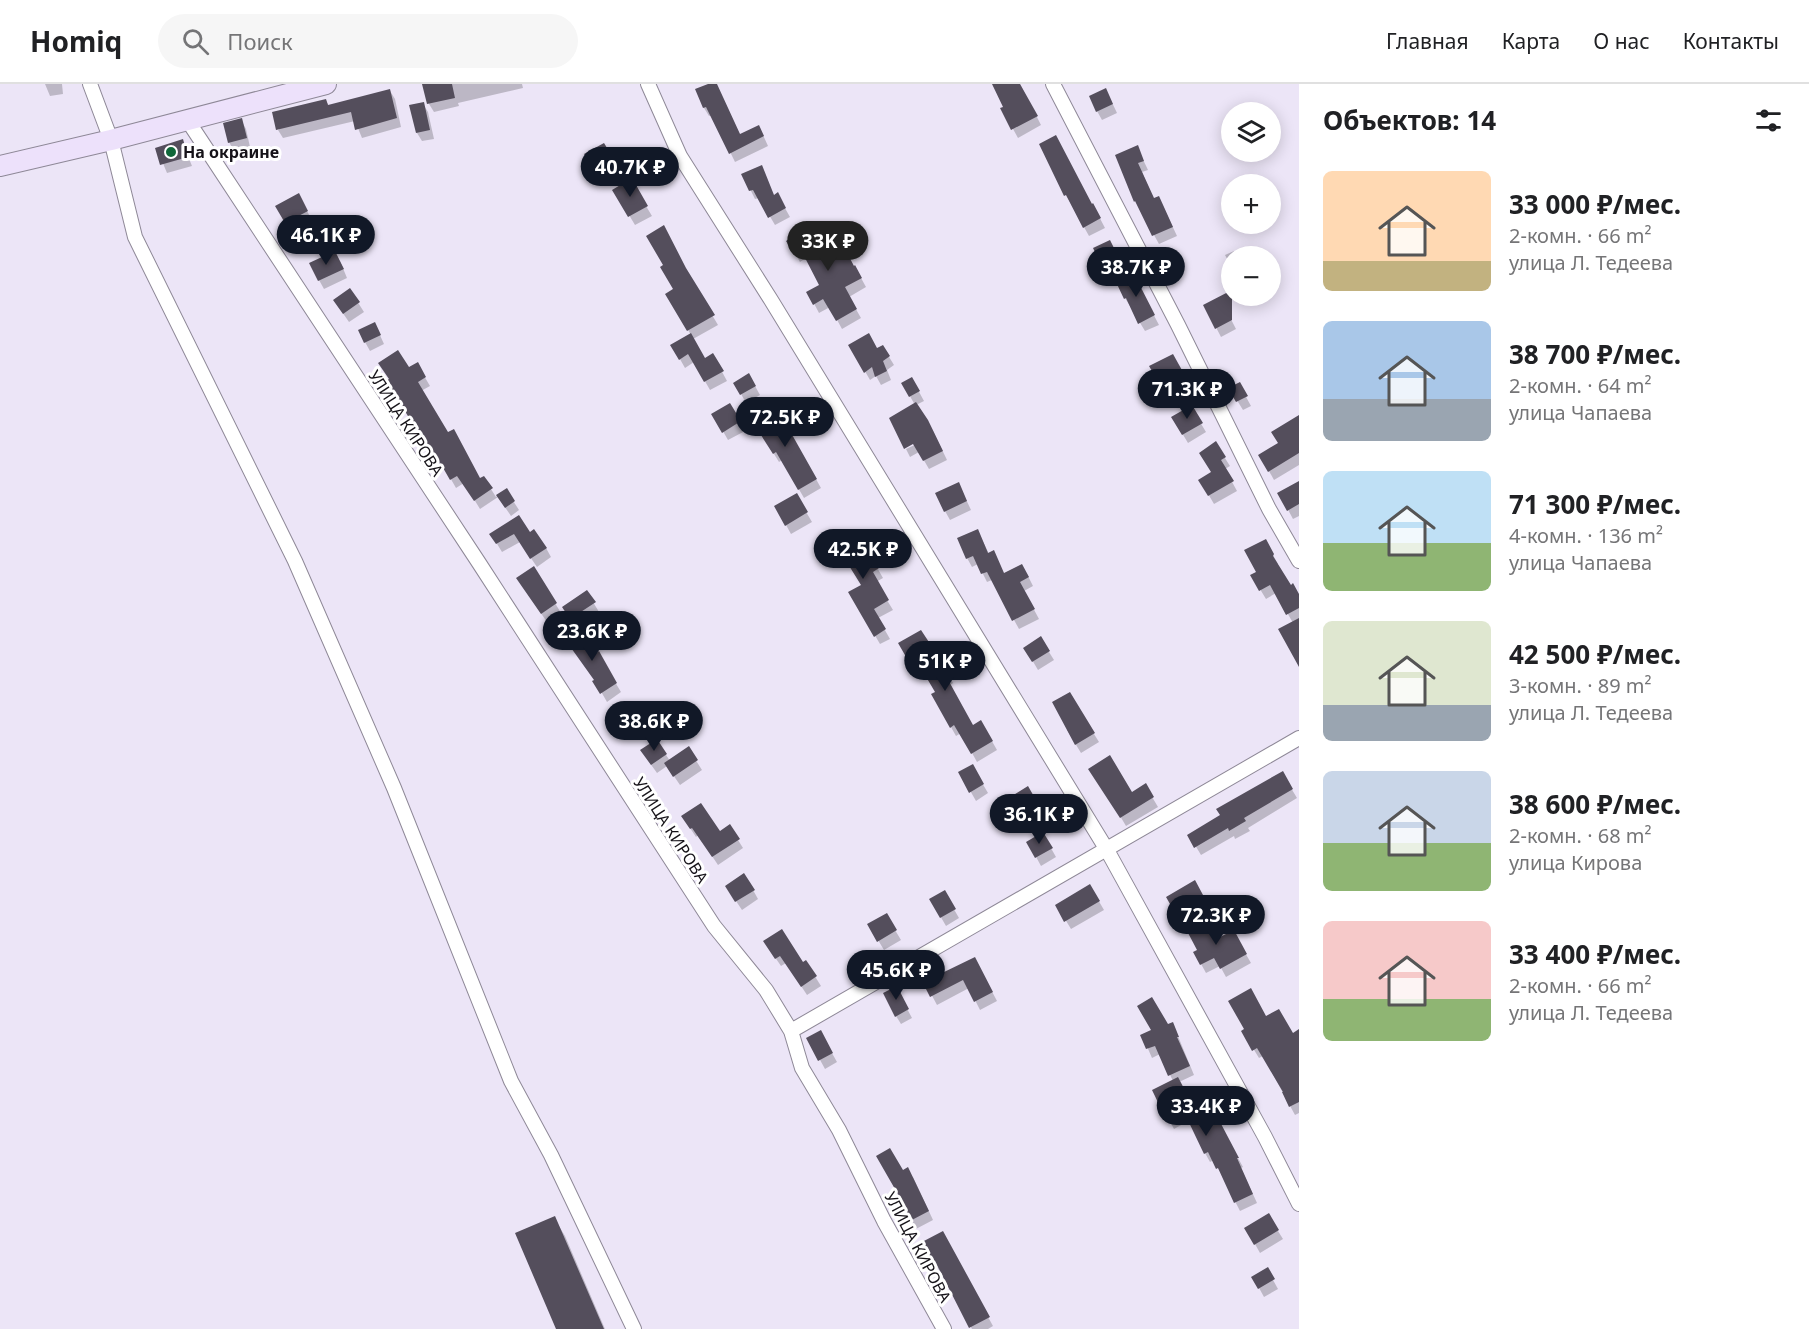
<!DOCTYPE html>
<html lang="ru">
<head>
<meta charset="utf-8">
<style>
  body { margin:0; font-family:"Noto Sans",sans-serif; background:#f6f6f6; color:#202124; height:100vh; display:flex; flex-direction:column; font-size:22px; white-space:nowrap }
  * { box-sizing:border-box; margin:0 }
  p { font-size:20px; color:#757577 }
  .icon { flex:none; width:33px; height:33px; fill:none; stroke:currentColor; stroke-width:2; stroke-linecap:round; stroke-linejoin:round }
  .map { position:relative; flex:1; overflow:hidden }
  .details { display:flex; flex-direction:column; background:#fff; width:510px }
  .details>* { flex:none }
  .buttons { position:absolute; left:1221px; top:18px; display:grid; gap:12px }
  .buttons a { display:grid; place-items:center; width:60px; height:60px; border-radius:50%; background:#fff; box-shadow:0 3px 15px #0003; font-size:30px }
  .price { position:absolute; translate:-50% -51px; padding:0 14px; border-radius:21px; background:#111827; color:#fff; font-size:20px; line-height:39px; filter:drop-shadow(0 2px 3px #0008) }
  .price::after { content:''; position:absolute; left:50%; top:36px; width:18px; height:14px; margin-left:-9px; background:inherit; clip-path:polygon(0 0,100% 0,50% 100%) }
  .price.selected { background:#222; color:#fff }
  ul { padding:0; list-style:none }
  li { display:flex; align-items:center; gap:18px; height:150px; padding:0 24px }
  li span { display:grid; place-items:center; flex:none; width:168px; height:120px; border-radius:9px; color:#555 }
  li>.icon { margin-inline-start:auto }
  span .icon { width:72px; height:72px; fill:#fffc; stroke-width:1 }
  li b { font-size:26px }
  h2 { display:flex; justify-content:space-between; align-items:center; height:72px; padding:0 24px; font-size:26px }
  header { display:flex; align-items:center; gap:36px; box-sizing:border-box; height:84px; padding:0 30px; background:#fff; border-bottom:2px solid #e0e0e0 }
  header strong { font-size:28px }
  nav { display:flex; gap:33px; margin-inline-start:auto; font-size:21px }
  .search { width:420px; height:54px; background:#f6f6f6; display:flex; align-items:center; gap:15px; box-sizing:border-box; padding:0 21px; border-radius:33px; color:#757577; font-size:22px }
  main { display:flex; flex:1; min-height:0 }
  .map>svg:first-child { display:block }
  .shadow { fill:#0003 }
  .building { fill:#544e5c }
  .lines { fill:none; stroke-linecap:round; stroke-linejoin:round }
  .minor-casing { stroke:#8e8897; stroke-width:16 }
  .secondary-casing { stroke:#8e8897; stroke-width:22 }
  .minor { stroke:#fff; stroke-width:14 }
  .secondary { stroke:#ede1fb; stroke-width:20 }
  .poi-dot { fill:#0f6739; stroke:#fff; stroke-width:2 }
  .labels { text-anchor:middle; stroke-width:6; stroke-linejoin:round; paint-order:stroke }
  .poi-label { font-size:16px; font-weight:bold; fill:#161319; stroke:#fff; text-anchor:start }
  .street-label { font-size:16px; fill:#161319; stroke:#fff }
</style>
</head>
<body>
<header>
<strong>Homiq</strong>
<div class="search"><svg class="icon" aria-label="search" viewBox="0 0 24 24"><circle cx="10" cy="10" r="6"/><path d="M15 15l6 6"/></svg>Поиск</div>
<nav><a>Главная</a><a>Карта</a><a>О нас</a><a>Контакты</a></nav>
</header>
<main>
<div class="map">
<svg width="1299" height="1245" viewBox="0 0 1299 1245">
  <rect width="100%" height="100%" fill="#ece5f7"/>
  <path class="shadow" d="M45,0H62L63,10L50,12Z
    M424,0H522L523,4L458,19L459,22L434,28L429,20Z
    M711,0H716L740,51H763L768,62L735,78L712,31L709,32L704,24L697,6Z
    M993,0H1020L1041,41L1018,54L1002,25L1005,23Z
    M1106,6L1117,29L1102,36L1097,27Z
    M390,7L395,15L401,43L362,54L355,37L283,54L278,46L326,17L329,22Z
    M423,20L428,28L434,55L422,57L417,49Z
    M241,36L246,45L250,63L234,67L229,58Z
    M182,57L192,82L167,89L157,65Z
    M604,61L619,86L601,96L586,71Z
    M1137,63L1148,86L1142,88L1154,116L1163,122L1177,152L1159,160L1140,126Z
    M743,91L774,112L777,110L790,133L775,141L759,114L755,115Z
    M631,97L652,132L635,141L614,106Z
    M298,111L312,136L291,147L277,122Z
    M1066,111L1093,121L1105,144L1089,152Z
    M788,157L815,163L855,183L866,203L849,213L861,234L842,245L830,223L819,229L808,208L821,201L806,174L800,178Z
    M1095,165L1114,167L1120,180L1106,186Z
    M1234,167L1238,172H1232V184L1225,171Z
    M340,177L347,194L324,205L319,196Z
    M689,192L718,241L693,255L705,276L713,271L727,297L710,306L694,278L685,284L672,261L691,251L667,210Z
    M1138,201L1159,241L1145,247L1125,214Z
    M350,206L364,228L349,238L340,225Z
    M1220,214L1236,245L1221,253L1205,222Z
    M379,249L384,260L370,267L365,258Z
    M850,261L877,266L883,263L894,281L887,286L891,296L881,301L876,292L870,296Z
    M1172,272L1186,297L1166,309L1151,283Z
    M417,280L430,302L421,307L447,351L480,396L484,394L496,413L506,406L519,426L511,432L498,413L480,425L464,399L456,404L444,383L442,384L426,360L402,318L397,321L385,299Z
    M749,291L760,311L746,319L735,299Z
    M912,295L924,317L916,321L933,347L947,376L929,385L919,368L910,373L906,365L921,358L915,321L903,300Z
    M1239,300L1251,322L1243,326L1230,305Z
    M730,321L745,347L728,356L713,330Z
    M1191,323L1206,348L1188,359L1173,334Z
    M777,326L821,404L804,414L782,376L779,378L759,346Z
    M1299,332V381L1274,396L1260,371L1279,359Z
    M1216,360L1230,382L1225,385L1237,407L1214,420L1200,396L1213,389Z
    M1299,402V432L1293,435L1279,409Z
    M963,409L971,426L950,436L945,427Z
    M796,411L812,438L791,450L776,423Z
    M978,447L989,470L1005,491L1027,490L1033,502L1024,507L1039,535L1019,545L992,496L987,498L978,480L972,483L967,474Z
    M491,450H530L546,464L551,473L537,483L520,458L502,468Z
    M1265,457L1278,480L1276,481L1299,513V576L1293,539L1276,509L1266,515L1252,492L1258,488Z
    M832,462L869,474L871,473L883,494L876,498L893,526L878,534L890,555L880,560L850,509L862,502L849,480L844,483Z
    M534,484L561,529L547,538L523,503Z
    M587,508L599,528L577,543L569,532Z
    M921,548L953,599L949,602L973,643L981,638L997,666L977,678L961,649L956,652L933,611L937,609L921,582L915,585L900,560Z
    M1025,564L1049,568L1054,576L1038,586Z
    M598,570L621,608L607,618L595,597V572Z
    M1069,610L1099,658L1081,669L1067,646Z
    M657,657L670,677L688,664L702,686L680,701L667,682L657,689L647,675Z
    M972,682L988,709L976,717L960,689Z
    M1282,689L1297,714L1248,744L1250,747L1235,755L1234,752L1201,771L1189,751L1222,732Z
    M1145,701L1158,723L1126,742L1107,710H1132Z
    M1028,704L1040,725L1016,739L1004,718Z
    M688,741L738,756L743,764L718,781L698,751L696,753Z
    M1043,750L1056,773L1041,782L1028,758Z
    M1194,798L1207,820L1180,835L1168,813Z
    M1090,802L1104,826L1071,845L1057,822Z
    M753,806L758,815L742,826L732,811Z
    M944,808L959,834L946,842L931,816Z
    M886,831L901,856L884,866L869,841Z
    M1233,848L1251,879L1226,893L1220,882L1206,889L1195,869Z
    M770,866L803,880L806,878L821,902L807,911L786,879L781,882Z
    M979,883L997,917L980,926L969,904L937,921L922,893Z
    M896,904L912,934L901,940L896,932Z
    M1266,934L1299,954V1029L1295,1031L1263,972L1259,974L1243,948Z
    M1173,940L1194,991L1179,998L1204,1044L1218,1038L1243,1083L1241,1084L1257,1119L1240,1127L1214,1076L1210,1078L1205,1069L1190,1036L1174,1045L1169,1036L1173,997L1160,970L1152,974L1142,951Z
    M820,948L837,978L825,985L808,954Z
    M902,1088L913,1093L933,1136L914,1146L901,1121L905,1119Z
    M1268,1131L1283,1155L1260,1169L1246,1144Z
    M554,1134L565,1152L605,1245H558Z
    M942,1149L993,1242L988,1245H972L924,1159Z
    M1267,1185L1278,1205L1264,1213L1253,1193Z"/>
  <path class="building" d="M422,0H452L455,14L427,20Z
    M708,0H717L740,50L759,41L764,52L729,70L706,23L703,24L695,5Z
    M992,0H1020L1038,32L1011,46L1000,24L1003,23Z
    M1106,4L1113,20L1096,28L1089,12Z
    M390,5L397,34L355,46L351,28L276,46L272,28L326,15L328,21Z
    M424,18L430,46L416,49L409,21Z
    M242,34L247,54L228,59L223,39Z
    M1056,51L1092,120L1093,119L1101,134L1083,144L1066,111L1064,112L1039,60Z
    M183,55L188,73L160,81L155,64Z
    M604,59L615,77L595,88L584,70Z
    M1138,61L1144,77L1138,79L1154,114L1159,112L1173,143L1152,152L1135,117L1134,118L1115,71Z
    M762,81L774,111L778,108L786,124L768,134L753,106L749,107L741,90Z
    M632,94L648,122L628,133L612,106Z
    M299,109L308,127L285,139L275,122Z
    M664,141L686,184L715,231L687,247L665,210L673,205L660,183L663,181L646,152Z
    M805,145L816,161L837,150L854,182L855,181L862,194L845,203L857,225L836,237L823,215L813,221L806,208L819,201L801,166L794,170L786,157Z
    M1110,156L1117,170L1100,178L1093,164Z
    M335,167L344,185L318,197L309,179Z
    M1134,190L1155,231L1138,240L1126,214L1124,215L1116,198Z
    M350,204L360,218L343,230L333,216Z
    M1232,206V236L1215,245L1203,221Z
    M375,238L381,251L364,259L358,246Z
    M691,249L705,274L713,269L724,287L704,298L688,270L679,276L670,261Z
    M869,249L877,264L883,261L890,272L883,277L887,287L875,293L872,283L864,289L848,261Z
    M398,266L409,283L418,278L426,293L418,298L448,348L454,345L480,394L484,392L493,404L474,417L457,392L450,396L438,375L436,377L419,350L395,311L391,313L383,299L389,295L378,279Z
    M1173,270L1183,288L1160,301L1149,282Z
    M749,289L756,302L740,311L733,299Z
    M912,293L920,307L909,313L901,299Z
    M1240,298L1248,312L1236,318L1228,304Z
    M916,318L928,336L943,367L923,377L913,360L904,365L889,334Z
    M730,319L741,337L722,349L711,330Z
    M1192,321L1203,339L1182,351L1171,333Z
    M777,324L817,395L798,406L776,368L773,370L752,337Z
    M1299,331V369L1268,388L1258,371L1278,359L1271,348Z
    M1216,357L1226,373L1221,376L1234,397L1208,412L1198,396L1211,388L1199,369Z
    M1299,397V420L1287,427L1277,409Z
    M959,398L967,417L944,428L935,409Z
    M507,404L515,417L505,424L496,411Z
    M797,409L808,428L785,442L774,422Z
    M519,431L530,448L534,445L547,464L530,475L514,450L496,460L489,450Z
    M978,445L988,469L994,466L1004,489L1022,480L1029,493L1020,498L1035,525L1012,537L987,488L981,490L973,472L966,475L957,454Z
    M855,447L869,472L872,471L879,484L873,488L889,516L874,525L886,545L874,553L848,508L861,501L843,472L838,475L830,462Z
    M1266,455L1274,470L1273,472L1291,501L1293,499L1299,510V524L1286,531L1270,501L1259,507L1250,491L1256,488L1244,466Z
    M534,482L557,519L541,530L516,494Z
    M587,506L596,518L570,535L562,523Z
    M1299,534V583L1278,545Z
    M578,545L595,570L599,567L617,599L600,610L592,597L594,596L564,554Z
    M921,546L950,590L946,592L973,641L981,636L993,657L971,670L954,641L950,644L931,610L935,608L915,574L909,578L898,559Z
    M1041,552L1050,567L1032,578L1023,564Z
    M1070,608L1095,649L1075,661L1052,618Z
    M657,655L667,670L651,681L640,666Z
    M689,662L698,676L673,693L664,679Z
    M1110,671L1132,708L1146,699L1154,713L1120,734L1088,685Z
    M973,680L984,700L969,709L958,688Z
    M1283,687L1293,705L1244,734L1246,737L1229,747L1228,744L1194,764L1187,751L1220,731L1216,725Z
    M1028,702L1036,716L1010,731L1002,718Z
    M701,719L720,747L730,740L740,755L712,773L692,744L690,745L681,732Z
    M1043,748L1053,764L1035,774L1026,758Z
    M744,789L755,806L735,818L725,802Z
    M1195,796L1203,811L1174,827L1166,813Z
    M1090,800L1100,817L1064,838L1055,821Z
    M945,806L956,825L940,834L929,815Z
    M887,829L897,846L877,858L867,840Z
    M1208,836L1218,854L1234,846L1247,870L1220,885L1214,874L1200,881L1193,868L1197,866L1187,847Z
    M782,845L803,878L806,876L817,892L801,903L780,872L775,875L763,857Z
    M975,873L993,908L974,918L963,896L930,913L920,893L939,883L942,889Z
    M897,902L909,925L895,933L883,909Z
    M1251,904L1266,932L1279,925L1293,949L1299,945V1018L1289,1023L1282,1008H1283L1257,964L1252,967L1241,947L1244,945L1228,917Z
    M1152,913L1168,940L1173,938L1179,953H1177L1190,982L1168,992L1155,962L1146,965L1140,951L1151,946L1137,922Z
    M821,946L833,969L818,977L806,954Z
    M1178,993L1204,1043L1219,1036L1239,1074H1237L1253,1110L1234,1119L1218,1084L1216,1085L1208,1068L1204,1070L1184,1028L1167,1037L1152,1006Z
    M890,1064L903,1086L908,1083L929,1127L908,1138L898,1121L903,1119L876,1072Z
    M1269,1129L1279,1146L1254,1161L1244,1144Z
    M555,1132L604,1245H556L515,1149Z
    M943,1147L990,1233L969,1244L935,1177L933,1178L922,1158Z
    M1268,1183L1275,1195L1258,1205L1251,1193Z"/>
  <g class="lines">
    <g class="minor-casing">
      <path id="minor" d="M90,0L111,56L135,153L295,477L394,704L511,997L551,1071L634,1245
        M648,0L680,72L771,216L1107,766L1265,1053L1299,1120
        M1053,0L1178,241L1269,425L1299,477
        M188,37L479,479L714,842L766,906L791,947L802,984L839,1046L884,1137L944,1245
        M791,947L1299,654"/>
    </g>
    <g class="secondary-casing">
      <path id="secondary" d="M0,82L111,56L326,0"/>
    </g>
    <use href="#minor" class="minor"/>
    <use href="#secondary" class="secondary"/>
  </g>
  <circle class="poi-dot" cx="171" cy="68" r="6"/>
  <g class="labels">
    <g class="poi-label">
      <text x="183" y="74">На окраине</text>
    </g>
    <g class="street-label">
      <text transform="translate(406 339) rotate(57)" y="6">УЛИЦА КИРОВА</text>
      <text transform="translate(671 746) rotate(57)" y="6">УЛИЦА КИРОВА</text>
      <text transform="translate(918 1163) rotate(62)" y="6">УЛИЦА КИРОВА</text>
    </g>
  </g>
</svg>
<div class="buttons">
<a><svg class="icon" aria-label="layers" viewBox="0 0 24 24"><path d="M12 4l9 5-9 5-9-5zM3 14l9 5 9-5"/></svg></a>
<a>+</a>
<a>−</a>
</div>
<b class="price" style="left:630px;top:114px">40.7K ₽</b>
<b class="price" style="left:326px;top:182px">46.1K ₽</b>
<b class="price selected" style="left:828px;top:188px">33K ₽</b>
<b class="price" style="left:1136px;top:214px">38.7K ₽</b>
<b class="price" style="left:1187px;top:336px">71.3K ₽</b>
<b class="price" style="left:785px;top:364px">72.5K ₽</b>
<b class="price" style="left:863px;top:496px">42.5K ₽</b>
<b class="price" style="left:592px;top:578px">23.6K ₽</b>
<b class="price" style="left:945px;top:608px">51K ₽</b>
<b class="price" style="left:654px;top:668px">38.6K ₽</b>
<b class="price" style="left:1039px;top:761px">36.1K ₽</b>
<b class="price" style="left:1216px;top:862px">72.3K ₽</b>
<b class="price" style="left:896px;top:917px">45.6K ₽</b>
<b class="price" style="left:1206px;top:1053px">33.4K ₽</b>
</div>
<section class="details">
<h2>Объектов: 14<svg class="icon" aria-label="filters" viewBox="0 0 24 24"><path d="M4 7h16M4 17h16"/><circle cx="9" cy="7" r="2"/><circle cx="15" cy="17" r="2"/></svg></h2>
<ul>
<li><span style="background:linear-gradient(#ffd9b3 75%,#c2b280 0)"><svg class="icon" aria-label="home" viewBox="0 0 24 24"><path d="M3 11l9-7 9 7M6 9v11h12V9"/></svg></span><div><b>33 000 ₽/мес.</b><p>2-комн. · 66 m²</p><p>улица Л. Тедеева</p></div></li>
<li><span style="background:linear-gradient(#a9c7e8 65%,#9aa5b1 0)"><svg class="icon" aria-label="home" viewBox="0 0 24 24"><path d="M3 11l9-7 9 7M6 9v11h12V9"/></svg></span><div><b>38 700 ₽/мес.</b><p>2-комн. · 64 m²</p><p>улица Чапаева</p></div></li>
<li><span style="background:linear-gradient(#bfe0f5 60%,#8fb573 0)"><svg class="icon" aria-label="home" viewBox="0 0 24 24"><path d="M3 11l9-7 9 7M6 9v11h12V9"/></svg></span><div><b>71 300 ₽/мес.</b><p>4-комн. · 136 m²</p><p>улица Чапаева</p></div></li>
<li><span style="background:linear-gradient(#dfe7d0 70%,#9aa5b1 0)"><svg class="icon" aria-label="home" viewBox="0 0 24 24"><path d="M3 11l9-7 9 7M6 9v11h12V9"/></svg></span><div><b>42 500 ₽/мес.</b><p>3-комн. · 89 m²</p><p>улица Л. Тедеева</p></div></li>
<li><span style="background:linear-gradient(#c9d6e8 60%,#8fb573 0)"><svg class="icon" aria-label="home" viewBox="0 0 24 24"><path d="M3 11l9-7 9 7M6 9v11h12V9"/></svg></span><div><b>38 600 ₽/мес.</b><p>2-комн. · 68 m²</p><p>улица Кирова</p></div></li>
<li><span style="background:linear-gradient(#f6c9c9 65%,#8fb573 0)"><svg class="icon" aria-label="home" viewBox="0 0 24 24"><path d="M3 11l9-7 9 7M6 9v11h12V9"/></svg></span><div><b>33 400 ₽/мес.</b><p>2-комн. · 66 m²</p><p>улица Л. Тедеева</p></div></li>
</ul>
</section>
</main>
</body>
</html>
